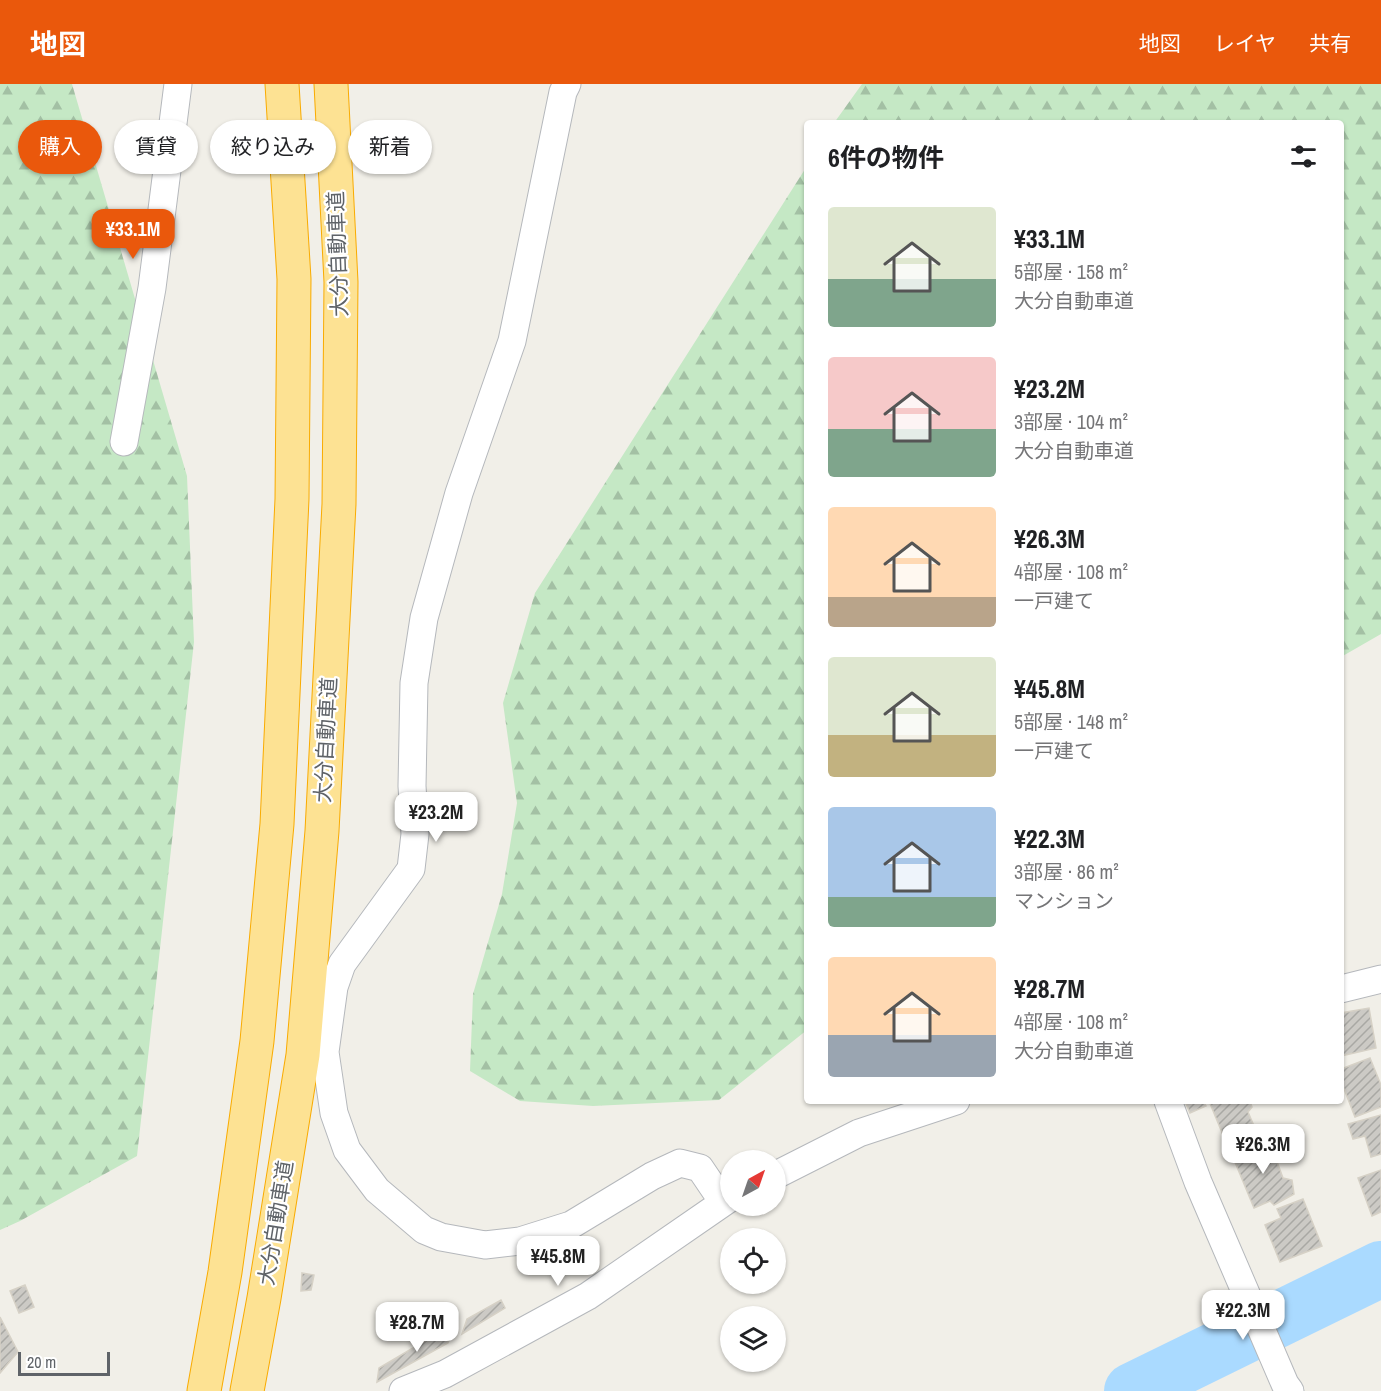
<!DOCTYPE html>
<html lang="ja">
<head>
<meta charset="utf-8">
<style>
  body { margin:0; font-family:"Archivo Narrow","Noto Sans JP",sans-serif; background:#f6f6f6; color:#202124; height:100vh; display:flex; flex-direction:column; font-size:22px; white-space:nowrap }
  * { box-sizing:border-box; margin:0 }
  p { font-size:20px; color:#757577 }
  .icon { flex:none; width:33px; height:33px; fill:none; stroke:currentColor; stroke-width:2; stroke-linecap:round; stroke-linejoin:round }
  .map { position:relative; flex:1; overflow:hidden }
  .drawer { position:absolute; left:804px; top:36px; width:540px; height:984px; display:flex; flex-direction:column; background:#fff; border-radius:6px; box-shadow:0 2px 4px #0004 }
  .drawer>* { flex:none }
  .banner { position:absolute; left:18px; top:36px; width:570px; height:54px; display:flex; gap:12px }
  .needle { width:39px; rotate:40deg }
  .controls { position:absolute; left:720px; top:1066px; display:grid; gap:12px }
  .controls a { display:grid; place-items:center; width:66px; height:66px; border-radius:50%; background:#fff; box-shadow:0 2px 4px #0004; font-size:30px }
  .scale { position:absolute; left:18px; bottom:15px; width:92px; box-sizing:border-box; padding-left:6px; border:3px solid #5f6368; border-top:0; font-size:16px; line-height:21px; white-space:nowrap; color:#5f6368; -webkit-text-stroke:4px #fff; paint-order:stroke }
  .price { position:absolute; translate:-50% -51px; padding:0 14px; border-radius:12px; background:#fff; color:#222; font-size:20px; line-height:39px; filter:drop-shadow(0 2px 3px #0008) }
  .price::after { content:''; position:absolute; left:50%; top:36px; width:18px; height:14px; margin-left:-9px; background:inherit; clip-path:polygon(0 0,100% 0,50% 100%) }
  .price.selected { background:#ea580c; color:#fff }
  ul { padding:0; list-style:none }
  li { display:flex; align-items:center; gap:18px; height:150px; padding:0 24px }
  li span { display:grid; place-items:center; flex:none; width:168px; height:120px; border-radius:6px; color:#555 }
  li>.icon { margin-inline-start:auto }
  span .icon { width:72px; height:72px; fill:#fffc; stroke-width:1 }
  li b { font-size:26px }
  h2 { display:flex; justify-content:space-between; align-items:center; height:72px; padding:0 24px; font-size:26px }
  .tag { padding:0 21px; border-radius:27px; background:#fff; box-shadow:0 2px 4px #0004; font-size:21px; line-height:54px }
  .tag.selected { background:#ea580c; color:#fff }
  header { display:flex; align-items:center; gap:36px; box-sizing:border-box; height:84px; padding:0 30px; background:#ea580c; color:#fff }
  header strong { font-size:28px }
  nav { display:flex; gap:33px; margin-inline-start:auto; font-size:21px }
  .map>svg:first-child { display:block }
  .forest { fill:url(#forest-firs) }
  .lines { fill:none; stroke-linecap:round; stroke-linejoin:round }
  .river { stroke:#aadaff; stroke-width:56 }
  .building { fill:url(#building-hatch); stroke:#d6d1c6; stroke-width:1.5 }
  .street-casing { stroke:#b5b8bc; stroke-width:29 }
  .highway-casing { stroke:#f9ab00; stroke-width:35 }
  .street { stroke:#fff; stroke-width:27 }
  .highway { stroke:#fde293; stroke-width:33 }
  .labels { text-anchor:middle; stroke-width:4.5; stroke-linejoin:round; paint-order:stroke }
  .street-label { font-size:21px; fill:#5f6368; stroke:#fff }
</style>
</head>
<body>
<header>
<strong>地図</strong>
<nav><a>地図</a><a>レイヤ</a><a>共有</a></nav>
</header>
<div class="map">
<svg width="1381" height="1307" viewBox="0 0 1381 1307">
  <defs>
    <pattern id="forest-firs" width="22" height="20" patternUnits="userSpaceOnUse" patternTransform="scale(1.5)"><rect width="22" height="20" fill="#c5e8c5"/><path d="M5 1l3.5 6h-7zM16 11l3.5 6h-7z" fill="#a3c0a4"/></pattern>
    <pattern id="building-hatch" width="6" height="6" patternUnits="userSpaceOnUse" patternTransform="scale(1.5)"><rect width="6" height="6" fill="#cccac5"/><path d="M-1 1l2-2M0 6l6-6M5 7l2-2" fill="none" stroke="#a9a8a4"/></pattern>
  </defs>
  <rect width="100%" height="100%" fill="#f1efe8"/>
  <path class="forest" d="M0,0H72L187,392L194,558L137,1072L20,1137L0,1146Z
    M862,0H1381V550L1341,573V39H834Z
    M807,82V946L719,1016L593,1022L520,1017L470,987L473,910L502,810L517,719L503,619L535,509Z"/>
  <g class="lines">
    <path class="river" d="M1132,1307L1381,1185"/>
  </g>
  <path class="building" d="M1369,924L1376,964L1341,972V929Z
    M1370,974L1381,1001V1023L1355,1033L1341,997V985Z
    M1194,1017H1203L1206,1022L1190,1029L1186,1020Z
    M1209,1017H1250L1252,1023L1248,1028L1258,1051L1237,1060L1232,1047L1223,1051Z
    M1381,1031V1070L1371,1073L1365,1052L1353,1055L1348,1040Z
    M1269,1056L1283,1094L1292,1096L1294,1110L1274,1121L1270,1117L1254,1124L1232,1071Z
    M1381,1086V1128L1372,1132L1358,1094Z
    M1303,1115L1322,1162L1280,1178L1265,1141L1281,1134L1277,1125Z
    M302,1189L314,1191L311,1206L301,1207Z
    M25,1201L34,1223L19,1229L10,1207Z
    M501,1216L505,1224L462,1250L467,1235Z
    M0,1233L18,1268L0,1289Z
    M457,1238L448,1259L377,1298L379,1284Z"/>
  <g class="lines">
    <g class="street-casing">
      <path id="street" d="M567,0L563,8L512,257L459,409L424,534L414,599L412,702L415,750L411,785L342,880L334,903L325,968L334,1029L347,1066L377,1106L424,1146L441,1153L485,1161L520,1157L571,1141L652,1092L680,1079L700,1084L723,1118
        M124,358L152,204L178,0
        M1341,905L1381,895
        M1168,1017L1198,1098L1285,1300L1290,1307
        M776,1091L859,1049L956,1017
        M403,1307L445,1290L588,1212L730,1114"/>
    </g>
    <g class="highway-casing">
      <path id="highway" d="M204,1307L225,1188L257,957L277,740L292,415L294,195L282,0
        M247,1307L264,1214L303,971L322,747L339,420L341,198L331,0"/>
    </g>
    <use href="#street" class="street"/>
    <use href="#highway" class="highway"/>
  </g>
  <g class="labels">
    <g class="street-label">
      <text transform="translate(338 170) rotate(-92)" y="7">大分自動車道</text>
      <text transform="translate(326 656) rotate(-87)" y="7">大分自動車道</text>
      <text transform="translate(276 1139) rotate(-81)" y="7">大分自動車道</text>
    </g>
  </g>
</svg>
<div class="controls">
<a><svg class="needle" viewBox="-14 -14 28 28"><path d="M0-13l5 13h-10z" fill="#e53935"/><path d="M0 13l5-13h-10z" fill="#757577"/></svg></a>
<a><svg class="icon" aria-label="locate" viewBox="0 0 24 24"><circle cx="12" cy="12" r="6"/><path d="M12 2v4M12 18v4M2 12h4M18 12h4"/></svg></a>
<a><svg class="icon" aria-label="layers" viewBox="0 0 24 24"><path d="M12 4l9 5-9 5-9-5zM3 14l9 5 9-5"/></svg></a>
</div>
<div class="scale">20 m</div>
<b class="price selected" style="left:133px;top:176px">¥33.1M</b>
<b class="price" style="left:436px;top:759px">¥23.2M</b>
<b class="price" style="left:1263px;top:1091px">¥26.3M</b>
<b class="price" style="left:558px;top:1203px">¥45.8M</b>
<b class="price" style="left:1243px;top:1257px">¥22.3M</b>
<b class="price" style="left:417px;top:1269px">¥28.7M</b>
<div class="banner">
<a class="tag selected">購入</a>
<a class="tag">賃貸</a>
<a class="tag">絞り込み</a>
<a class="tag">新着</a>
</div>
<section class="drawer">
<h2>6件の物件<svg class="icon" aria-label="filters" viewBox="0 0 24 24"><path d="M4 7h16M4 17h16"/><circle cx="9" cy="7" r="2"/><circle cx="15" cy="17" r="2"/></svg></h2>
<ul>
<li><span style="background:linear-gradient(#dfe7d0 60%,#7fa58c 0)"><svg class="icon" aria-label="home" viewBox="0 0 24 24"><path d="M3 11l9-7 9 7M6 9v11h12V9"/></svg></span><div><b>¥33.1M</b><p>5部屋 · 158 m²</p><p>大分自動車道</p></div></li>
<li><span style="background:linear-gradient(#f6c9c9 60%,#7fa58c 0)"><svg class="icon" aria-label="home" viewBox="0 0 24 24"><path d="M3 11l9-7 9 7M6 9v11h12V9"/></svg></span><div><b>¥23.2M</b><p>3部屋 · 104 m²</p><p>大分自動車道</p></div></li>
<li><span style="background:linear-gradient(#ffd9b3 75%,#b9a48a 0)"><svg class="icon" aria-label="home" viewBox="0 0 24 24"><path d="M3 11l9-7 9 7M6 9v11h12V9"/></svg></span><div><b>¥26.3M</b><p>4部屋 · 108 m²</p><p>一戸建て</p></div></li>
<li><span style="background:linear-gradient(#dfe7d0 65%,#c2b280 0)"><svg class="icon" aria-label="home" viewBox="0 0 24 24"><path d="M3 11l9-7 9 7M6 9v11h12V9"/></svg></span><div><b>¥45.8M</b><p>5部屋 · 148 m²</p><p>一戸建て</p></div></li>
<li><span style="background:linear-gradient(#a9c7e8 75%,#7fa58c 0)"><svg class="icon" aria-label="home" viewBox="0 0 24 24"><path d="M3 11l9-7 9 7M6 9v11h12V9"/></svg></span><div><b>¥22.3M</b><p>3部屋 · 86 m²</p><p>マンション</p></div></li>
<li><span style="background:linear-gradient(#ffd9b3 65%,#9aa5b1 0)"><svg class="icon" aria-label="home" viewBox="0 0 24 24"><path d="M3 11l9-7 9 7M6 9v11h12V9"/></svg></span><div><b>¥28.7M</b><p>4部屋 · 108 m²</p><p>大分自動車道</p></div></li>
</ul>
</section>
</div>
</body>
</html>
